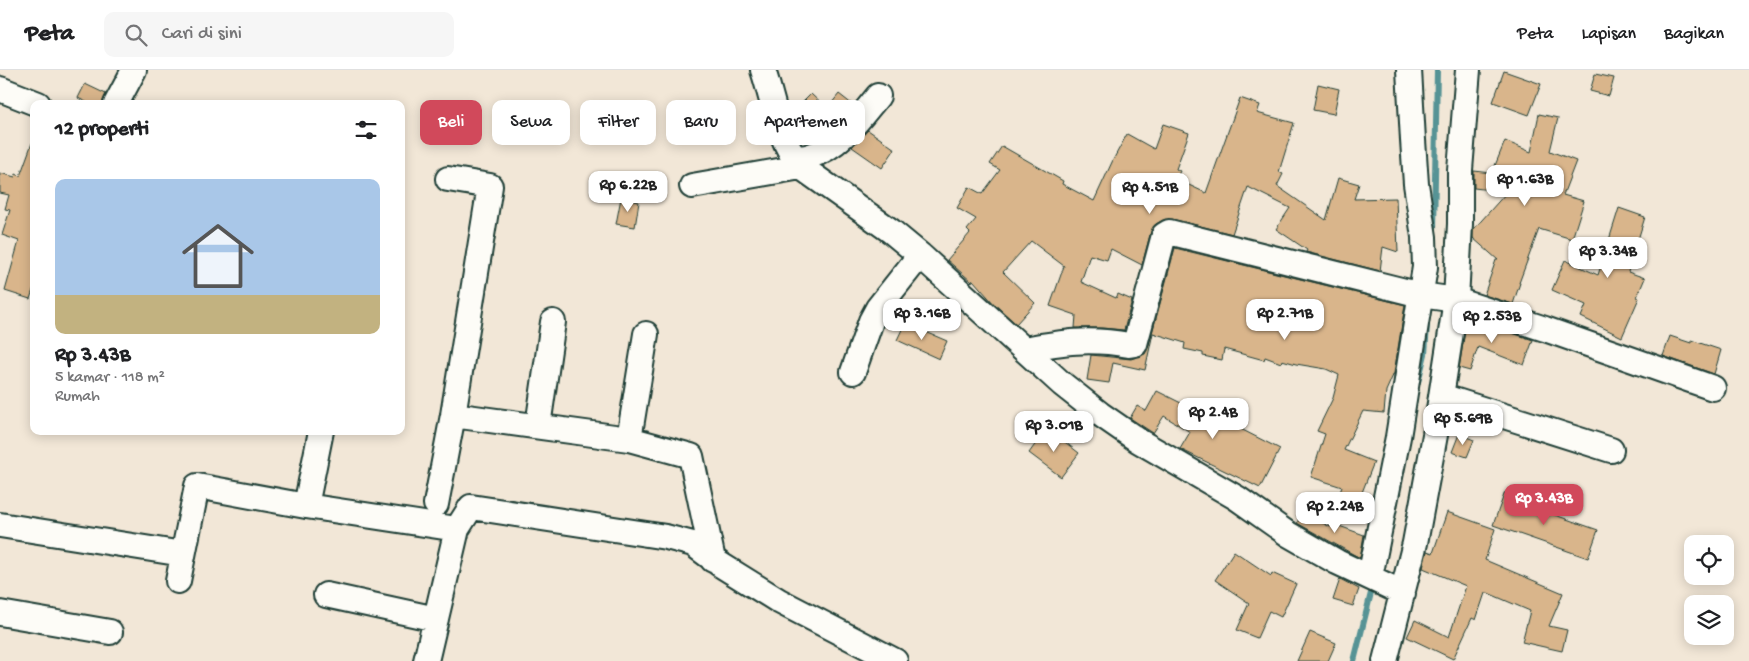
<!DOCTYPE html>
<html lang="id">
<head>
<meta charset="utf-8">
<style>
  body { margin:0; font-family:"Gochi Hand",sans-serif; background:#f6f6f6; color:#202124; height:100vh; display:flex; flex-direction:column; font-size:19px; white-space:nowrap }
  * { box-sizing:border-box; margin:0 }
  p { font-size:16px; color:#757577 }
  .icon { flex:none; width:28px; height:28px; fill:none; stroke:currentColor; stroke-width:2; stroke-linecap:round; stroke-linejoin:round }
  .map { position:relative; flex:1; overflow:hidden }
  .side { position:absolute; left:30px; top:30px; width:375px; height:335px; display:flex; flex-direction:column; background:#fff; border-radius:10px; box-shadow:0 2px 12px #0003 }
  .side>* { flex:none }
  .top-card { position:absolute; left:420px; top:30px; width:475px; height:45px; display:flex; gap:10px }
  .buttons { position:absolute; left:1684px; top:465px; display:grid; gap:10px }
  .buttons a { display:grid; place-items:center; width:50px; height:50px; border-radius:10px; background:#fff; box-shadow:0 2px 12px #0003; font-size:25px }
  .price { position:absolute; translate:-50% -42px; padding:0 11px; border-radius:10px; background:#fff; color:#222; font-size:16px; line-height:32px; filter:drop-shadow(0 1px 2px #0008) }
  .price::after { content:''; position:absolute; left:50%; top:30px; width:15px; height:11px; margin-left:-8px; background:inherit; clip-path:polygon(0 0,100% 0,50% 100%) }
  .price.active { background:#d1495b; color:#fff }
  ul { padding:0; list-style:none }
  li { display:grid; align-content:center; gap:10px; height:265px; padding:0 25px }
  li span { display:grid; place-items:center; height:155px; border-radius:10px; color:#555 }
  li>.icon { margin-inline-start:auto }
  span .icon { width:90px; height:90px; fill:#fffc; stroke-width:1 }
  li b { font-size:21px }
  h2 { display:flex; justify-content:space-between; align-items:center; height:60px; padding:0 25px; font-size:21px }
  .pill { padding:0 18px; border-radius:10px; background:#fff; box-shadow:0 2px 12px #0003; font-size:18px; line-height:45px }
  .pill.active { background:#d1495b; color:#fff }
  header { display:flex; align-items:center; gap:30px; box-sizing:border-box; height:70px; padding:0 25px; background:#fff; border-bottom:1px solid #e0e0e0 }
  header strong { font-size:24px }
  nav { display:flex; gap:28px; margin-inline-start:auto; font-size:18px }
  .search { width:350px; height:45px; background:#f6f6f6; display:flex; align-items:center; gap:12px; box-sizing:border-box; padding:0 18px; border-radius:10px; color:#757577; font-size:19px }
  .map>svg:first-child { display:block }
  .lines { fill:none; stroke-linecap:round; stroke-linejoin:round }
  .stream { stroke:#579395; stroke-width:6 }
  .building { fill:#d9b58b; stroke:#1f3d34 }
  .minor-casing { stroke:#1f3d34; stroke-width:28 }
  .minor { stroke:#fdfcf7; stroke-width:24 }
</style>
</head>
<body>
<header>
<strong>Peta</strong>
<div class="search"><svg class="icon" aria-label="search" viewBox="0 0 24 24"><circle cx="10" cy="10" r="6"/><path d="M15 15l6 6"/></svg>Cari di sini</div>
<nav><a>Peta</a><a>Lapisan</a><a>Bagikan</a></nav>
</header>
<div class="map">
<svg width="1749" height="591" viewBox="0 0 1749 591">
  <rect width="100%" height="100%" fill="#f2e7d7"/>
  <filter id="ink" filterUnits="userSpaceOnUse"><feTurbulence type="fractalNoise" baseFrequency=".02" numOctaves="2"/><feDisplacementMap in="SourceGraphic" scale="10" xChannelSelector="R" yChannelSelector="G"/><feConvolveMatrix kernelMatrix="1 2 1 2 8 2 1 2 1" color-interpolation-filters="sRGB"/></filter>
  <g filter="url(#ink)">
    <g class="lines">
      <path class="stream" d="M1434,161L1437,0
        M1418,312L1425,284L1427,255
        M1354,591L1373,515"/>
    </g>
    <path class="building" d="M1504,1L1541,14L1529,45L1493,32Z
      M1595,4L1614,8L1609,26L1590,21Z
      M85,14L106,24L102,34H90L78,28Z
      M1318,14L1339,19L1334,44L1313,40Z
      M811,24L827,39L839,24L853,35L828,61L800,35Z
      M1240,28L1260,35L1257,43L1294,53L1279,102L1283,104L1277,116L1326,150L1338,108L1359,114L1354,129L1396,128L1398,182L1383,177L1380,201L1306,182L1307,180L1276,159L1290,138L1248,117L1232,164L1172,149L1163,150L1156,154L1151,161L1142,195L1111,179L1107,190L1090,185L1081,212L1116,228L1118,224L1132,230L1124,260L1102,258H1075L1076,245L1050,236L1064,196L1031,171L1003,202L1035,233L1016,254L995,235L973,210L972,212L947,190L970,163L967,160L976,149L957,138L969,117L982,124L1000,100L990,94L1002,76L1063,111L1062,114L1094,131L1113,90L1127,64L1154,79L1163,54L1189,63L1176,99L1180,101L1176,109L1206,123Z
      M1539,44L1558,48L1550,81L1576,91L1563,125L1584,131L1572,169L1539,159L1519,213H1520L1513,234L1484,225L1496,190H1498L1473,168V160L1507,122L1474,118V101L1492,103L1505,71L1531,82Z
      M868,60L895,79L882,98L852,77Z
      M32,73H34V217L30,229L5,221L19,171L2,165L10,140L5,139L9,125L0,123V103L15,107L16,104L20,106Z
      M621,128L639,132L635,157L616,154Z
      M1619,138L1645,147L1628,202L1645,208L1637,227L1639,228L1622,267L1581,247L1586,235L1552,220L1565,190L1598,205Z
      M1175,178L1405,235L1394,303L1386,321L1384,343L1363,341L1344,380L1374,392L1359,430L1340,422L1342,417L1311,407L1325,364L1317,361L1333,328L1339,305L1326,299L1296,294L1282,290L1281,293L1265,287L1264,290L1224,279L1222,290L1203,286V283L1184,279L1185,273L1153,263L1145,300L1113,293L1109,313L1087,310L1091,285L1131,289L1145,284L1148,278Z
      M1467,248L1533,270L1524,295L1478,277L1470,301L1459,298Z
      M905,253L947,271L939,289L897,270Z
      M1670,266L1691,273V270L1721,280L1714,304L1663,286Z
      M1157,321L1183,334L1224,358L1227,352L1280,379L1260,418L1180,379L1190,362L1164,346L1153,363L1130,348L1137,336L1146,341Z
      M1047,358L1079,383L1061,407L1029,383Z
      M1459,364L1474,370L1467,387L1452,382Z
      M1505,422L1531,431L1529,436L1598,460L1588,488L1493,455Z
      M1303,442L1330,457L1331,453L1364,465L1360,488L1297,453Z
      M1447,442L1495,459L1485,490L1563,523L1549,556L1567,560L1562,581L1522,572L1530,541L1488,523H1485L1476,550L1472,548L1453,589L1407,567L1415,550L1449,567L1466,516L1423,498L1427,481L1433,483Z
      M1234,481L1271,506L1272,503L1296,514L1281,547L1269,541L1257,568L1237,560L1249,533L1215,510Z
      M1340,509L1359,519L1353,536L1333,530Z
      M1310,562L1336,573L1328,591H1297Z"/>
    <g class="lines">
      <g class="minor-casing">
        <path id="minor" d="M763,0C774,33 778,70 801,97L891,161L920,185L1062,314L1100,344L1139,371L1237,428L1288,464L1337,492L1403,523
          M0,19L38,34
          M116,34L134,0
          M794,88C799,88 805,88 810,86C840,77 859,49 878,26
          M692,116L801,97
          M1024,279C1063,272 1089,268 1129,275L1135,274L1164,165L1169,162L1421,225L1456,230L1545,259L1713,318
          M853,302L871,251L878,238L920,185
          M1441,326L1611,380
          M453,345L629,369L691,386L713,490
          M538,356L553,252
          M629,369L646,264
          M436,434L453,345L490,116L448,109
          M306,436L321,361
          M0,455L183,484
          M1370,507L1398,367L1425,197L1424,167L1416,114L1413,70L1409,0
          M178,511L197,416L306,436L457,459
          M326,525L436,549
          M0,543L110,562
          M426,591L457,459L471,437L666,467L693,474L721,495L779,531L895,591
          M1385,591L1415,473L1435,365L1456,230L1460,154V100L1468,0"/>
      </g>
      <use href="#minor" class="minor"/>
    </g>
  </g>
</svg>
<div class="buttons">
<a><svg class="icon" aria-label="locate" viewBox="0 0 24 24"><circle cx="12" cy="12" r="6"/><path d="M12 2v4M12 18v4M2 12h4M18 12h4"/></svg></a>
<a><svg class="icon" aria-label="layers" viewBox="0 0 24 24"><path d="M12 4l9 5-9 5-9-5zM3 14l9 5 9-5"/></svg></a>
</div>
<b class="price" style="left:1525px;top:137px">Rp 1.63B</b>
<b class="price" style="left:628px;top:143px">Rp 6.22B</b>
<b class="price" style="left:1150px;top:145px">Rp 4.51B</b>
<b class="price" style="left:1608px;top:209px">Rp 3.34B</b>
<b class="price" style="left:922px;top:271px">Rp 3.16B</b>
<b class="price" style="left:1285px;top:271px">Rp 2.71B</b>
<b class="price" style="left:1492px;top:274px">Rp 2.53B</b>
<b class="price" style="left:1213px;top:370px">Rp 2.4B</b>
<b class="price" style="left:1463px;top:376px">Rp 5.69B</b>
<b class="price" style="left:1054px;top:383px">Rp 3.01B</b>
<b class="price active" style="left:1544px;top:456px">Rp 3.43B</b>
<b class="price" style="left:1335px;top:464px">Rp 2.24B</b>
<div class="top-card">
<a class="pill active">Beli</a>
<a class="pill">Sewa</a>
<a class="pill">Filter</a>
<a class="pill">Baru</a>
<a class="pill">Apartemen</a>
</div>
<section class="side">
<h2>12 properti<svg class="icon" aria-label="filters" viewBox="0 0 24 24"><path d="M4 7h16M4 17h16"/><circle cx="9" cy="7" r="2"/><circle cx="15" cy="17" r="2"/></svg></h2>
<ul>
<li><span style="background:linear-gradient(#a9c7e8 75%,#c2b280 0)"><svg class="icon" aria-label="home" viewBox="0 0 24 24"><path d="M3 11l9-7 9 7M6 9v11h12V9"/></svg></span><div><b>Rp 3.43B</b><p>5 kamar · 118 m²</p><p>Rumah</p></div></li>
</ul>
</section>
</div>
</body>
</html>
